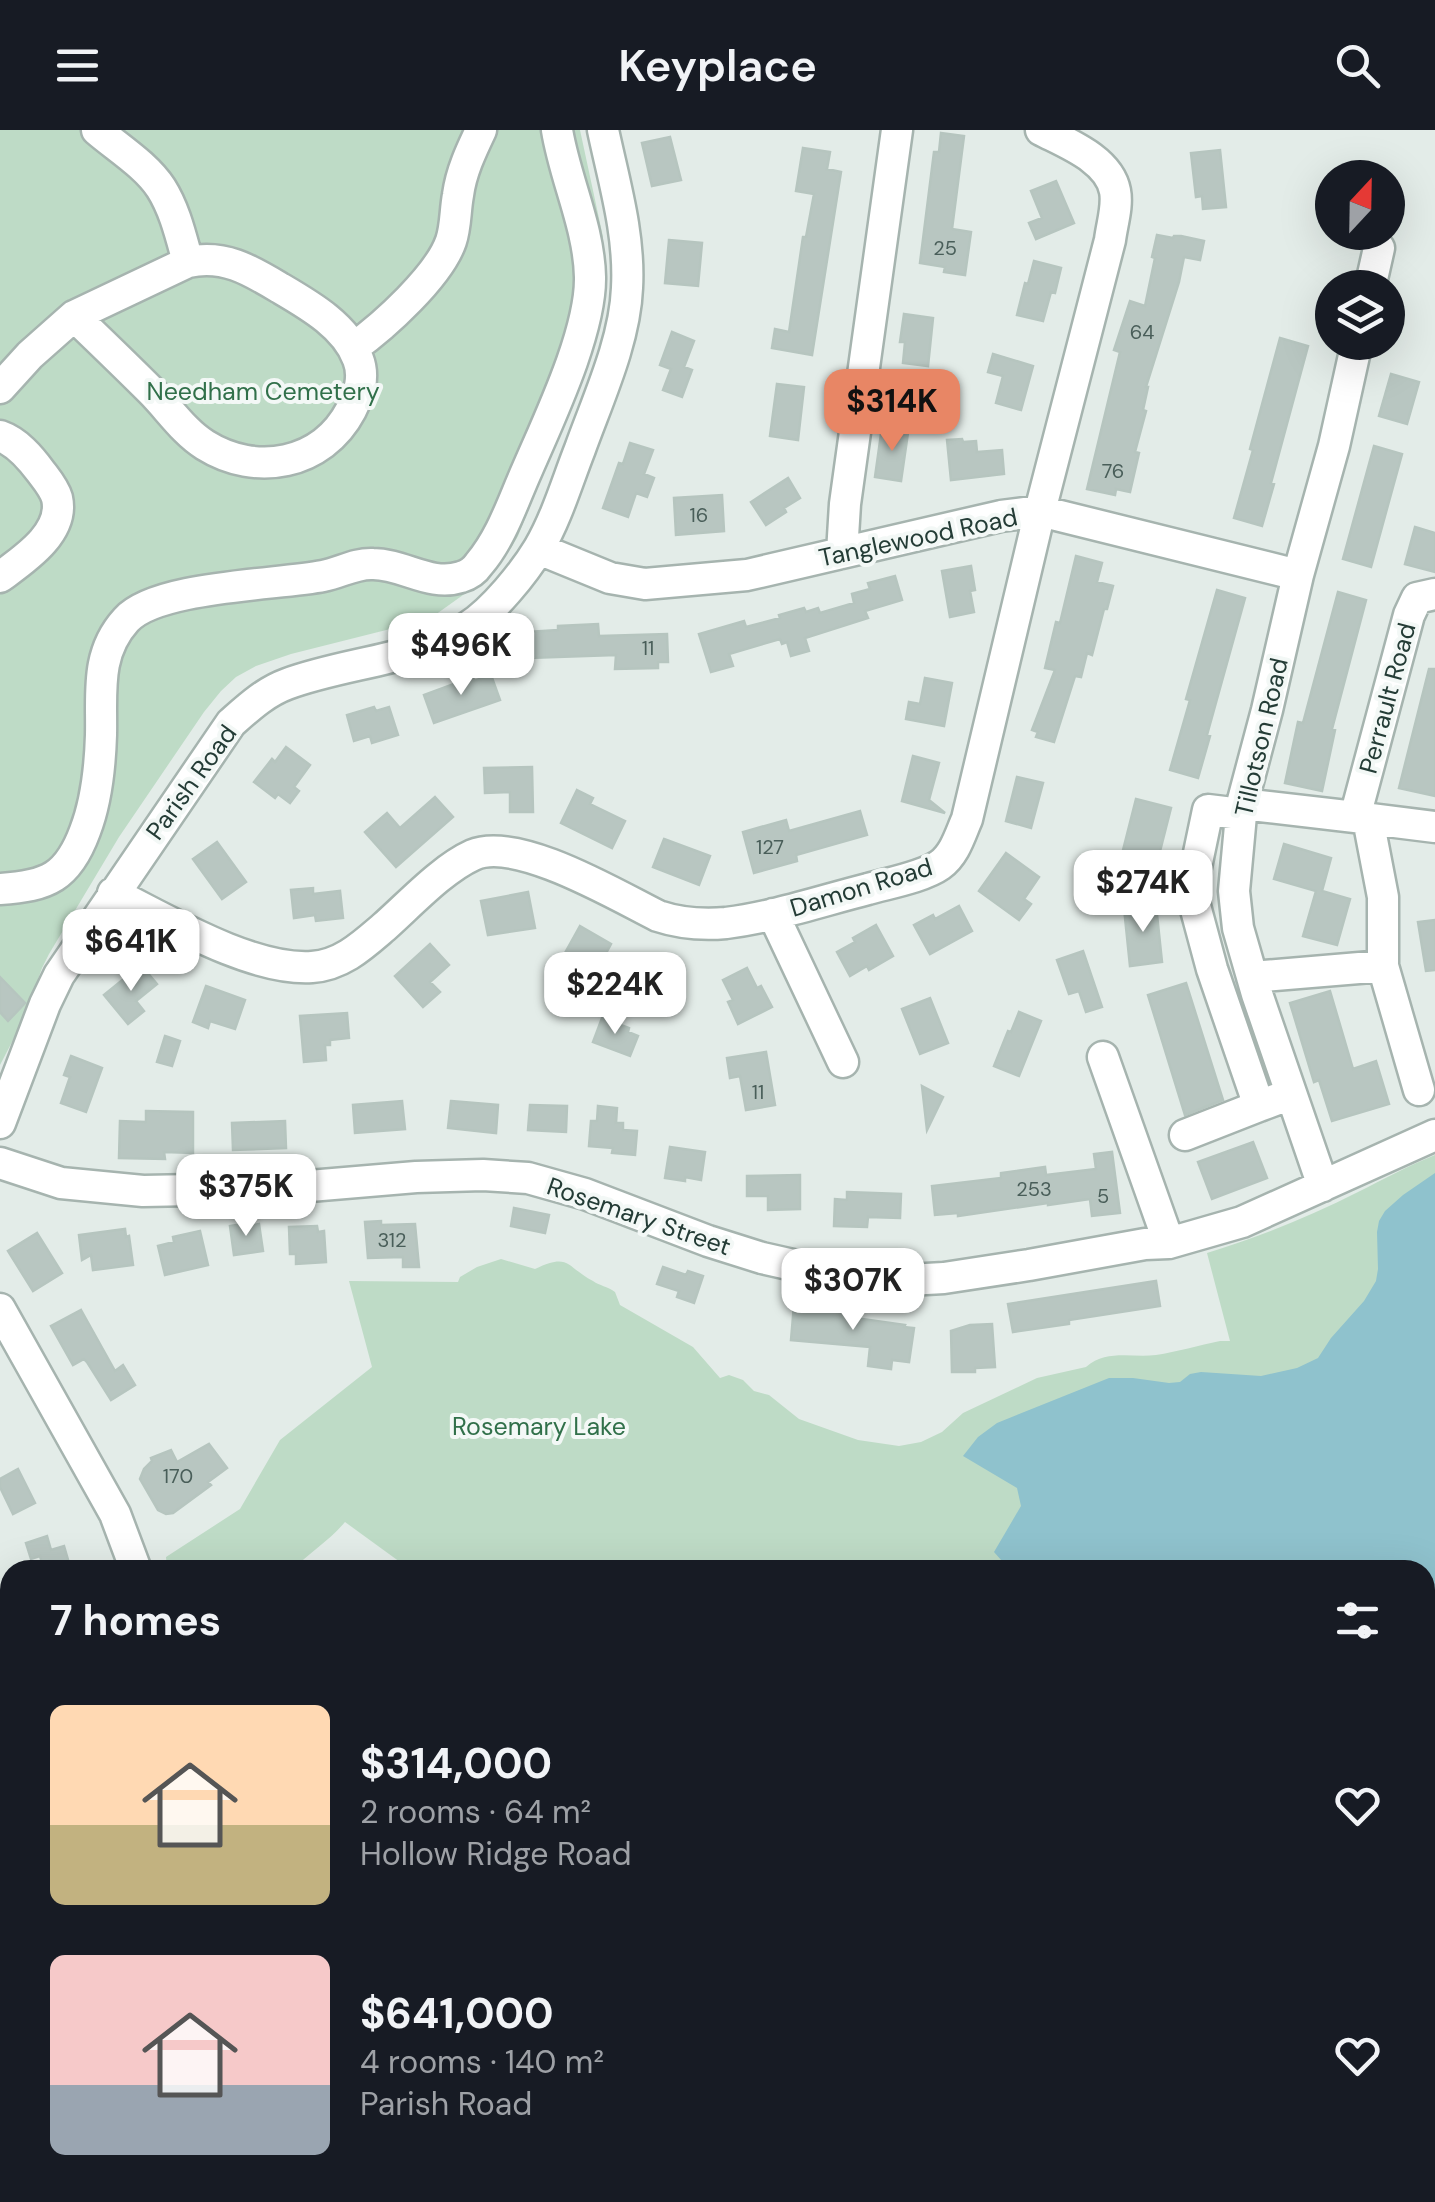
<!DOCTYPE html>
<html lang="en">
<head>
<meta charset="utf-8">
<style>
  body { margin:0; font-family:"DM Sans",sans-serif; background:#20242c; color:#f1f3f6; height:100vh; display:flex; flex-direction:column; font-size:38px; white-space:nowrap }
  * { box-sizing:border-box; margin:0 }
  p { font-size:32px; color:#9ea1a6 }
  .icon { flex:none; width:55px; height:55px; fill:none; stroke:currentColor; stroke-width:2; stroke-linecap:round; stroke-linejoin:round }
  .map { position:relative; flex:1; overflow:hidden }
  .details { position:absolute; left:0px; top:1430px; width:1435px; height:642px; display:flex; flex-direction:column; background:#171b24; border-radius:30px 30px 0 0; box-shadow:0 10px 40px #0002 }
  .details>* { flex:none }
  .needle { width:65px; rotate:22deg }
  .fabs { position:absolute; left:1315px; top:30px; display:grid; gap:20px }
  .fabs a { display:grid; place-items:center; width:90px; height:90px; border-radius:50%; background:#171b24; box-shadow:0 10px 40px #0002; font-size:50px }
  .price { position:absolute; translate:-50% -85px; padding:0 22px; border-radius:20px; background:#fff; color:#222; font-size:32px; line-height:65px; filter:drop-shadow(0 2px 5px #0008) }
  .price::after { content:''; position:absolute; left:50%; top:60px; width:30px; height:22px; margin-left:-15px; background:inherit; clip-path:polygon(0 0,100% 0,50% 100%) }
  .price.on { background:#e88665; color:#111 }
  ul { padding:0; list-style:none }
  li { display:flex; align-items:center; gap:30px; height:250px; padding:0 50px }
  li span { display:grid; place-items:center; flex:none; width:280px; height:200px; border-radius:15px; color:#555 }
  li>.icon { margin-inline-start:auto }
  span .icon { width:120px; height:120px; fill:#fffc; stroke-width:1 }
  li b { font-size:42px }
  h2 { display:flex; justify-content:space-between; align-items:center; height:120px; padding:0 50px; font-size:42px }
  header { display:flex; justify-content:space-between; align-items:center; height:130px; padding:0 50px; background:#171b24; font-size:45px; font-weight:600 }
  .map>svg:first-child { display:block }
  .green { fill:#bedbc6 }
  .water { fill:#8fc2cd }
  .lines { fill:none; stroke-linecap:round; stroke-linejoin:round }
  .stream { stroke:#8fc2cd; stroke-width:6 }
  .building { fill:#b8c6c1; stroke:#b6c5bf; stroke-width:2.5 }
  .minor-casing { stroke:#a6b4af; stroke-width:35 }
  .minor { stroke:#fff; stroke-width:30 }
  .labels { text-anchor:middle; stroke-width:8; stroke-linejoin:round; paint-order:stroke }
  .number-label { font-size:20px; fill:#495e59 }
  .park-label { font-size:25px; fill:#31704a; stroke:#f3f8f6 }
  .street-label { font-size:25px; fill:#243c36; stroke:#f3f8f6 }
</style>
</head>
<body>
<header><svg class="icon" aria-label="menu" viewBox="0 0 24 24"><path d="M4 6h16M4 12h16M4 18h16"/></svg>Keyplace<svg class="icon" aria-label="search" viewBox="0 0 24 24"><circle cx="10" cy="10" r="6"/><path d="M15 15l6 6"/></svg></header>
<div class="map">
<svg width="1435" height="2072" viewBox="0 0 1435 2072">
  <rect width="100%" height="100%" fill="#e3ece8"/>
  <path class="green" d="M0,0H580L603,107V163L600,188L584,241L518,406L511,418L496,438L477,455L435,485L414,493L291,524L256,536L236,547L221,561L204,582L119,707L49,824L42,838L24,889L0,935Z
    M1435,1025V2036L1431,2031H1425V1440H411L345,1392C329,1411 309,1423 292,1440H167L166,1427L240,1379L280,1310L372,1237L349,1151L458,1152L460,1147L477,1137L501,1129L535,1139C570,1122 566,1137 593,1151C600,1156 607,1156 615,1162L620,1175L693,1217L720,1248L729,1245L743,1250L754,1261L769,1265L799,1289L858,1310L899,1316L921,1312L942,1302L963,1283L1037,1248L1086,1237C1107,1219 1131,1228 1156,1225C1177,1222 1199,1215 1220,1211H1230L1207,1123C1259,1107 1309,1087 1358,1062C1384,1049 1408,1036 1435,1025Z
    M10,1745V1858L0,1865V1758Z
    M579,2063L580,2062L1293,2063L1284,2072H581Z"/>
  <path class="water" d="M1435,1043V1910L1425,1914V1440H1010L994,1422L1021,1376L1017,1358L963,1326L978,1307L997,1293L1109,1248H1133L1169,1253L1180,1252L1190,1244L1201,1242L1261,1246L1297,1238L1318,1228L1331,1208L1364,1171L1376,1151L1378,1139L1377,1102L1379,1091L1385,1081L1403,1065Z"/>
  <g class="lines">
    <path class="stream" d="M1091,2062V2072"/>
  </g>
  <path class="building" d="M941,3L964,6L952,99L971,102L965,145L944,142L945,137L920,133L934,22H939Z
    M670,7L681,50L652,56L642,13Z
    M803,18L830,22L827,39L841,42L812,225L772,218L775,199L789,202L803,107H806L814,64L796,61Z
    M1220,20L1226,77L1203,79L1202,66L1196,67L1191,23Z
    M1056,51L1074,93L1036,109L1029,93L1042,88L1031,61Z
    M1157,105L1173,108L1174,106H1181L1204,111L1200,130L1184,127L1179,152L1146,257H1148L1143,280L1146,281L1135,322L1139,323L1130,362L1116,359L1115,365L1087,359L1120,222L1114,220L1130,171L1145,176L1155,128L1152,127Z
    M669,110L702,113L698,156L665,153Z
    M1034,131L1061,138L1055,163L1051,162L1043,191L1017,185L1025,153L1028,154Z
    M904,184L933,188L928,236L903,233L905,212H900Z
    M672,202L694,211L684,237L692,240L682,267L663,260L671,239L660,235Z
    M1280,208L1308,216L1271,353L1274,354L1262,396L1234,388L1253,320L1250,319Z
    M993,224L1033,236L1021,280L996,273L1003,246L988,242Z
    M1391,244L1419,252L1407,294L1379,286Z
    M777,254L804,257L798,310L770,306Z
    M894,293L909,296L901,351L875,347L881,304L893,306Z
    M962,309L963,312L976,311L977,322L1002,320L1004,344L951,350L947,310Z
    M630,313L653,320L644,344L654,348L647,367L636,363L628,387L603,378L619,333L623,334Z
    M1374,316L1402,324L1371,437L1343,429Z
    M788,348L800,368L784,378L786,382L766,395L751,372Z
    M722,365L724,401L676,405L674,368Z
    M1415,397L1435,403V442L1405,434Z
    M1076,426L1102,433L1097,452L1113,456L1107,479H1104L1092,525L1087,523L1081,547L1075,546L1054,612L1036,607L1038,602L1032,600L1055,540L1045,538L1056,492L1060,493Z
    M971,436L975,460L970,461L974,482L950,487L942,441Z
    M895,446L902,470L865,481L868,488L805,508L809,521L791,526L787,512L782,514L780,509L729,524L733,536L711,542L699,504L744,491L746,497L780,488L779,485L804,478L806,482L818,478L820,483L854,473L852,464L870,459L868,453Z
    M1217,460L1245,468L1207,605L1210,606L1198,648L1170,640L1190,570L1186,569Z
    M1338,462L1366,470L1332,599L1335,600L1322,661L1285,653L1298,592L1303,593Z
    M598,494L599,506L667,504L668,532H658V538L615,539L616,525L529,528L528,502L558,500V496Z
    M1429,539H1435V666L1399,658Z
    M491,545L500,570L434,593L424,565L473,547L474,551Z
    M925,548L952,553L944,596L906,589L909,572L920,574Z
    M374,577L376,581L389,577L398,605L372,613L370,606L354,611L347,585Z
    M286,617L310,635L294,657L299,661L290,673L278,664L275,668L254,652L272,629L275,632Z
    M913,626L939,633L929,670L945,683L902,671Z
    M532,637L533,682H510V662L485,663L484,638Z
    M1017,647L1043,653L1031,698L1006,691Z
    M577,660L593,668L590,674L625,691L612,718L561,693Z
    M435,667L453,687L396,737L365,702L387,683L400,698Z
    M1136,669L1171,678L1156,737L1121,728Z
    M860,681L867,705L796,725L797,731L754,743L743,702L786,690L789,701Z
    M664,709L710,726L699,755L653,737Z
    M217,712L246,752L222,769L193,729Z
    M1284,714L1331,728L1322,761L1350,769L1337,815L1303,806L1316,761L1274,749Z
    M1006,723L1039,747L1024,769L1031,774L1019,790L979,761Z
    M313,758V764L340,761L343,788L316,791L315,785L294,788L291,760Z
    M528,762L535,798L488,805L481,771Z
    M1156,775L1162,832L1130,836L1124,778Z
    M959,776L972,801L930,824L914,795L933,785L935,789Z
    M1435,790V840L1426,841L1418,792Z
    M876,795L893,826L869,840L867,836L850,846L837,822L855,812L853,808Z
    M580,796L611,814L598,838L588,832L582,844L560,832Z
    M430,814L449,835L430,852L440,862L423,877L395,846Z
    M1083,821L1102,877L1086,882L1079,861L1069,864L1057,830Z
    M642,830L664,840L666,835L683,843L671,871L632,855Z
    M141,835L157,854L136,871L144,881L128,894L104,865Z
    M747,838L757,858L761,856L772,877L738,894L728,872L733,870L723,850Z
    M0,847L25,873L8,891L0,882Z
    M1186,853L1223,970L1185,985L1148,865Z
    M206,856L245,870L235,899L210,891L208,898L193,892Z
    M1330,861L1353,939L1376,931L1389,974L1332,991L1319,950L1314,952L1290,873Z
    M930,868L948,913L920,924L902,879Z
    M1019,882L1041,891L1019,946L994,936L1008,901L1011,902Z
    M347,883L349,908L330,910V915H325L326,930L304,932L300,886Z
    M602,888L629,898L628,902L638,906L630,926L593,912Z
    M165,906L180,911L172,936L157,932Z
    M766,922L775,975L746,980L740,946L730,948L727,928Z
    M71,926L102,938L86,982L61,973L70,947L64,945Z
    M922,956L943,967L927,1000Z
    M402,971L405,999L355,1003L353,975Z
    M451,971L498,975L496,1003L448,998Z
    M530,975L567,976L566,1002L528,1000Z
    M598,976L617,978L616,993H623V1000L637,1001L635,1025L612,1023L613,1018L589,1016L591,991H597Z
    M146,981L193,982V1023L164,1022L165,1029L119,1028L120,991L146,992Z
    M285,991L286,1018L233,1020L232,993Z
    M1253,1012L1267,1048L1212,1069L1198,1032Z
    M670,1017L705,1022L701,1050L685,1047V1051L665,1048Z
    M1112,1022L1120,1083L1092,1086L1090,1069L1048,1075V1073L958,1086V1083L935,1085L932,1056L1001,1048V1043L1045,1037L1046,1045L1096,1039L1094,1024Z
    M800,1045V1079L768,1080V1066H747V1046Z
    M847,1062L901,1064L900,1088L868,1087L867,1097L834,1096L835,1069L847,1070Z
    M514,1078L549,1085L545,1103L511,1096Z
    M381,1091V1095L415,1094L419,1137H403V1127L368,1128L365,1092Z
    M249,1093L250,1096L259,1094L263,1121L234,1125L230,1096Z
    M317,1096L318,1102L324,1101L326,1132L296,1134V1124H290L289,1097Z
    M125,1099L126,1107L129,1106L133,1135L93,1140L91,1125L82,1130L79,1105Z
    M200,1101L208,1135L165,1145L158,1116L174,1112L173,1107Z
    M37,1103L62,1143L33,1161L8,1121Z
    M663,1137L686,1145L688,1141L703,1146L694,1173L677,1167L679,1161L657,1154Z
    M1156,1151L1160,1176L1069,1190V1194L1013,1202L1008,1174Z
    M794,1175L856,1179L855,1188L905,1195L904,1197L914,1198L909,1232L892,1230L891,1239L868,1236L870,1217L791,1210Z
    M81,1180L115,1241L123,1235L135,1255L111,1270L87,1232L84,1229L73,1235L51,1196Z
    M992,1194L995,1237L975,1238V1242H952L951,1201L970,1195Z
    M209,1314L227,1338L208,1352L211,1355L173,1383L166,1384L158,1380L140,1349L144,1339L152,1331L151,1328L171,1320L177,1332Z
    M18,1339L35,1373L13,1384L0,1357V1349Z
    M47,1406L51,1420L64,1416L71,1440H44L40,1426L31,1429L26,1413Z"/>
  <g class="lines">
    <g class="minor-casing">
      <path id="minor" d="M1370,158L1379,118
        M74,186L188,132C181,107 175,80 161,58C146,35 118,18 97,0
        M353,218C384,196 439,146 451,111C456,96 455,81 458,65C461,42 471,21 481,0
        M0,258L30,225L74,186C100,211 126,236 151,261C169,279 184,302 205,315C256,347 322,335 351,280C359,264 365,247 358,229C346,196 309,175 280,158C250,140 224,124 188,132
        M0,306C17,312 30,327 41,342C47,350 54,358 57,368C65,403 23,430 0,447
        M539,419L610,448L645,454L747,445L1001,386L1040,381L1298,445
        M842,423L845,374L897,0
        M1435,464L1417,468L1409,485L1355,687L1435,697
        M1242,674L1355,687
        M1241,684L1208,680L1191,761L1212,839L1259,976L1291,964
        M1368,689L1383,767V836
        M0,759C48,756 68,747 85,701C97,670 100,637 101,605C102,564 95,524 126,490C156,456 277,455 323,446C340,443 355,433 373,434C404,434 430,457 461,447C468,445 475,440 479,434C502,407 513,371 527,340C549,289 591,202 590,147C589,97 565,49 557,0
        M113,763C167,790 252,841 312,837C342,835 363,815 384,797C410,774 442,739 473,725C517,706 616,765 658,786C679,793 703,795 726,793C774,787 821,771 868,759C889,753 923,747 940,735C955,724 960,705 967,689L1040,381L1110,110C1112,94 1118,76 1115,61C1109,29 1066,13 1041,0
        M773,784L843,932
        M1252,847L1383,836L1419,960
        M1103,927L1169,1113
        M0,993L45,874L59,845L231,593C248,578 265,562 287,554C346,532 414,531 468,497C493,481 524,443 539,418C557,387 567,352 580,319C598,269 625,211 627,158C630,104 614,52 603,0
        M1185,1005L1259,976
        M0,1033L61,1053L143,1061L286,1058L416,1047L483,1045L528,1048L585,1064L708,1111L762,1128L824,1142L890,1151L944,1148L1029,1135L1145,1114L1169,1113L1242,1092L1435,1005
        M1323,1056L1257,864L1238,798L1234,761L1242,674L1267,580L1298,445L1334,316L1357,212
        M0,1179L115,1384L136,1440
        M0,1612L10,1607
        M0,2056L10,2049
        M266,2062L267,2072"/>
    </g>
    <use href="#minor" class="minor"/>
  </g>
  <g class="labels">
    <g class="number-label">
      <text x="945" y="125">25</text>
      <text x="1142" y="209">64</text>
      <text x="1113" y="348">76</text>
      <text x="699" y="392">16</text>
      <text x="648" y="525">11</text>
      <text x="770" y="724">127</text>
      <text x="758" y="969">11</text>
      <text x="1034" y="1066">253</text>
      <text x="1103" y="1073">5</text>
      <text x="392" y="1117">312</text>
      <text x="178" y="1353">170</text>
    </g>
    <g class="park-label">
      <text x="263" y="270">Needham Cemetery</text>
      <text x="539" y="1305">Rosemary Lake</text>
    </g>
    <g class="street-label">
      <text transform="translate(918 407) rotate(-12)" y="9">Tanglewood Road</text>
      <text transform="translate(1387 568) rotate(-75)" y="9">Perrault Road</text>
      <text transform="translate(1261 607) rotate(-77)" y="9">Tillotson Road</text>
      <text transform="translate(191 652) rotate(-54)" y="9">Parish Road</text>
      <text transform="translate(861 757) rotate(-17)" y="9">Damon Road</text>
      <text transform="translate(639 1086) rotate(19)" y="9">Rosemary Street</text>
    </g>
  </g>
</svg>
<div class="fabs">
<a><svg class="needle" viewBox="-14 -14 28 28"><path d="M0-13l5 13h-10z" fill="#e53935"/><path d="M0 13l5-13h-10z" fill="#9ea1a6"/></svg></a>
<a><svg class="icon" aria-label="layers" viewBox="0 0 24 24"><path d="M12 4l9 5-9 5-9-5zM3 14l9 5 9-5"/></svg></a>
</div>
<b class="price on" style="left:892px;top:324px">$314K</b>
<b class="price" style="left:461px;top:568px">$496K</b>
<b class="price" style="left:1143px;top:805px">$274K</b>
<b class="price" style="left:131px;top:864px">$641K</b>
<b class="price" style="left:615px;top:907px">$224K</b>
<b class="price" style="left:246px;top:1109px">$375K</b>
<b class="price" style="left:853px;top:1203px">$307K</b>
<section class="details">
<h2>7 homes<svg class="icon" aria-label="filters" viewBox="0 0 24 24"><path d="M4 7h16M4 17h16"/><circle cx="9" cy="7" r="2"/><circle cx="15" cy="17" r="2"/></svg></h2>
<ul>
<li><span style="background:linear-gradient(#ffd9b3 60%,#c2b280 0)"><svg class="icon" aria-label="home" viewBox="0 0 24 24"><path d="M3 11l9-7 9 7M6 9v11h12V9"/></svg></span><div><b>$314,000</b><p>2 rooms · 64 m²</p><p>Hollow Ridge Road</p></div><svg class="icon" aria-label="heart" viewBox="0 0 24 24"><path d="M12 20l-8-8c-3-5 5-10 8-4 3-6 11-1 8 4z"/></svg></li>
<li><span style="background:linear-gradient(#f6c9c9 65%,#9aa5b1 0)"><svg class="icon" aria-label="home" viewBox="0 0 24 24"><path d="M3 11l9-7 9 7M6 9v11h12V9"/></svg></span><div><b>$641,000</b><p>4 rooms · 140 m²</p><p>Parish Road</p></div><svg class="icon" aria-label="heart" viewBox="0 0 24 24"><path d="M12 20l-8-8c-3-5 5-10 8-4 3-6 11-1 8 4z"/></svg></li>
</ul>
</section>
</div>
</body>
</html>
